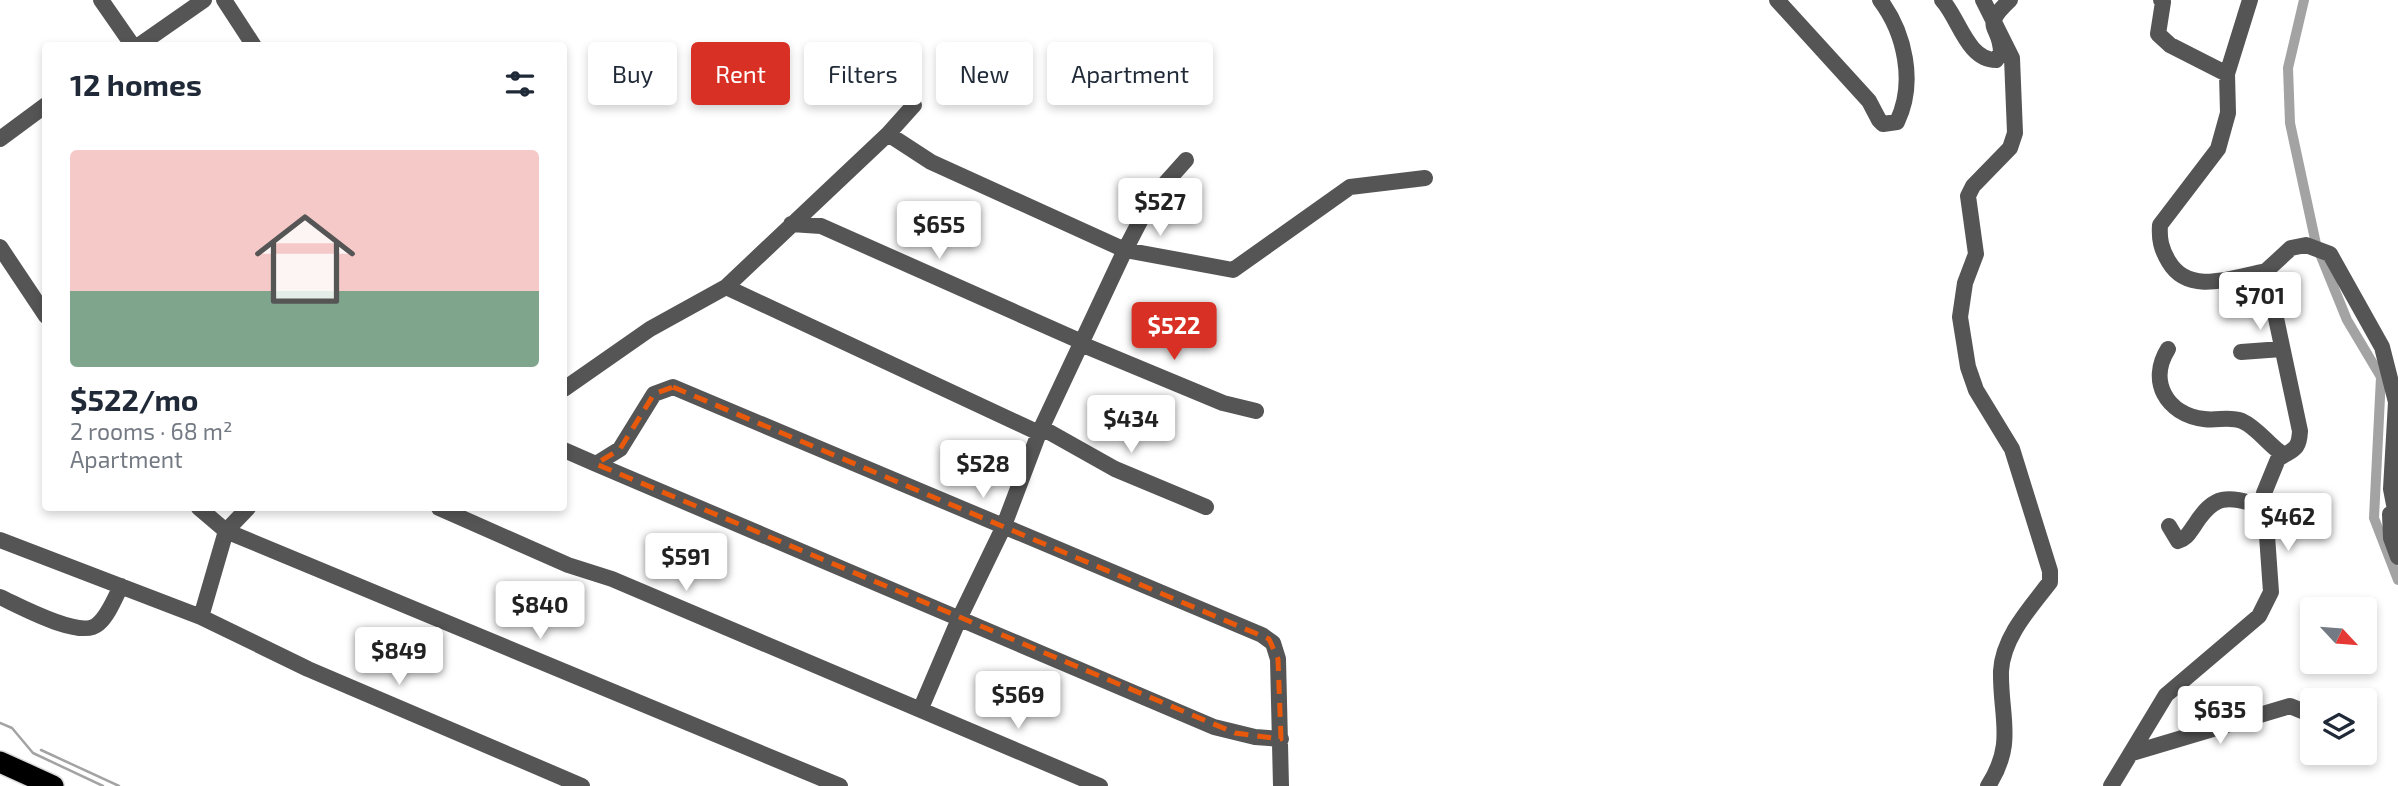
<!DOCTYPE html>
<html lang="en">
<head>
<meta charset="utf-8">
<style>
  body { margin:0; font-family:"Exo 2",sans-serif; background:#f2f2f3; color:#1f2937; height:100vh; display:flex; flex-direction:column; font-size:26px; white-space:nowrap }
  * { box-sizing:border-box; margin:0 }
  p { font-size:23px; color:#747a83 }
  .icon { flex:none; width:38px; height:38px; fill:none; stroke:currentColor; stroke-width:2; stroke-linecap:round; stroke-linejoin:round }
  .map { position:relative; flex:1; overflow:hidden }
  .drawer { position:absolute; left:42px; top:42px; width:525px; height:469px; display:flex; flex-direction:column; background:#fff; border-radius:7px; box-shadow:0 4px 10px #0003 }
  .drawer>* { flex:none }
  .top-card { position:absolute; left:588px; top:42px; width:665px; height:63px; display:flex; gap:14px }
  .needle { width:46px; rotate:116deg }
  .controls { position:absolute; left:2300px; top:597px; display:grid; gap:14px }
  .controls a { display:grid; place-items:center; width:77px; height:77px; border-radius:7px; background:#fff; box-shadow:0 4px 10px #0003; font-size:35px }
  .price { position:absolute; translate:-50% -60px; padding:0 16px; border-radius:7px; background:#fff; color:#222; font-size:23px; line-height:46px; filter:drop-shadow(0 2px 4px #0008) }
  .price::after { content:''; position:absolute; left:50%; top:42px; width:21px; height:16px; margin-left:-10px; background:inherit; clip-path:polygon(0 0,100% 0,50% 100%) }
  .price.active { background:#d93025; color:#fff }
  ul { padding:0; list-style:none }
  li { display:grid; align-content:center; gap:14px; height:371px; padding:0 28px }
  li span { display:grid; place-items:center; height:217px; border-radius:7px; color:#555 }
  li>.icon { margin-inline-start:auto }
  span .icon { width:126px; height:126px; fill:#fffc; stroke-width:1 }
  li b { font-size:30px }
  h2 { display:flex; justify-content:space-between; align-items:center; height:84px; padding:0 28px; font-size:30px }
  .chip { padding:0 24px; border-radius:7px; background:#fff; box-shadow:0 4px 10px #0003; font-size:24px; line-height:63px }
  .chip.active { background:#d93025; color:#fff }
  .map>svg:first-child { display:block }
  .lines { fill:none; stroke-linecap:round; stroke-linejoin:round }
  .stream { stroke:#a3a3a3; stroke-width:2.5 }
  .canal { stroke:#a3a3a3; stroke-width:10 }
  .highway-casing { stroke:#dbdbdb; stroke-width:24 }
  .minor { stroke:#555; stroke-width:16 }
  .highway { stroke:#000; stroke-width:21 }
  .marked { fill:none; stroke:#e8590c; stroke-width:5; stroke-dasharray:14 9; stroke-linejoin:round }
</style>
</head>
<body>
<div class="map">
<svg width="2398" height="786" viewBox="0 0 2398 786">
  <rect width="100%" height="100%" fill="#fff"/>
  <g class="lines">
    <path class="stream" d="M0,723L12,728L33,753L103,786
      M41,750L119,786"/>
    <path class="canal" d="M2304,0L2288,68L2290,123L2316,244L2347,320L2381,377L2374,518L2398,580"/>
    <g class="highway-casing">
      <path id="highway" d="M0,762L53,786"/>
    </g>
    <path class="minor" d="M101,0L133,46
      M224,0L254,46
      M1777,0L1869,101L1879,120L1883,124L1897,122C1916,83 1905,33 1880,0
      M1942,0C1959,18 1967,60 1996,60L2001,53C2001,24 1979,29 2010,0
      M1983,0L2012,58L2015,133L2010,148L1973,186L1968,196L1976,254L1965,283L1960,317L1968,367L1976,390L2012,449L2050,571V582C2030,608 2003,637 2001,671C2000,717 2016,743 1988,786
      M2161,0L2163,2L2158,34L2170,45L2227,74
      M2250,0L2227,74L2228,113L2218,149L2160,225C2159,239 2161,249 2169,262C2189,296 2234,277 2266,271
      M138,46L204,0
      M888,134L931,162L1125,250L1233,270L1350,187L1425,178
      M0,139L46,105
      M791,224L821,226L1082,342
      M0,247L46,316
      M2266,271L2291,248L2306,245L2330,254L2382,347L2396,402L2391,489L2398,525
      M726,287L1039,433
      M1081,344L1223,403L1256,411
      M2168,349C2148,381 2166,414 2204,419C2217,421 2229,416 2242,421C2258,428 2269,446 2284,455
      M2241,352L2282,349
      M564,389L650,329L726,287L888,134L914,105
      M1042,428L1115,469L1206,507
      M564,450L596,464L620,449L654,394L673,387L1262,635L1273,643L1278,659L1281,786
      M596,464L1214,727L1255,737L1281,739
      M199,508L226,531L840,786
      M439,508L568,565L612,579L1100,786
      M2390,514L2391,538L2398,557
      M2169,526L2178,541C2187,538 2189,533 2194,526C2216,491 2229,497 2265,507
      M0,540L201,617L308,669L582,786
      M0,597C20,606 81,640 98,624C108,616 115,598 121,586
      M201,617L226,531L248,508
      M921,708L959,619L1003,528L1039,433L1125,250L1152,198L1186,160
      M2132,753L2290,706L2312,715
      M2111,786L2166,695L2259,616L2271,592L2264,493L2278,459C2293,449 2299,451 2300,431L2266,271"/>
    <use href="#highway" class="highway"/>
  </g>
  <path class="marked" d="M673,387L1269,639L1278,659L1281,739L1235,733L596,464L620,449L654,394Z"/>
</svg>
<div class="controls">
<a><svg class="needle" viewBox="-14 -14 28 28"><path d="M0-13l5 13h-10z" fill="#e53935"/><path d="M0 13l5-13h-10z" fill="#747a83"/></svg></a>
<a><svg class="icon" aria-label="layers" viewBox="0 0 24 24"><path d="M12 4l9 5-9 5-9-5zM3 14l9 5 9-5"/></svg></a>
</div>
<b class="price" style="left:1160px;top:238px">$527</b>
<b class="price" style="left:939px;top:261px">$655</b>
<b class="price" style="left:2260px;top:332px">$701</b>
<b class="price active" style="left:1174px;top:362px">$522</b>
<b class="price" style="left:1131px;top:455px">$434</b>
<b class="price" style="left:983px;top:500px">$528</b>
<b class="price" style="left:2288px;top:553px">$462</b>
<b class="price" style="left:686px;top:593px">$591</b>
<b class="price" style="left:540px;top:641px">$840</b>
<b class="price" style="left:399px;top:687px">$849</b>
<b class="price" style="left:1018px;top:731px">$569</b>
<b class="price" style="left:2220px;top:746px">$635</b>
<div class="top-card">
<a class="chip">Buy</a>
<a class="chip active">Rent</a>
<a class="chip">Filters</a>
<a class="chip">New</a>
<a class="chip">Apartment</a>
</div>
<section class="drawer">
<h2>12 homes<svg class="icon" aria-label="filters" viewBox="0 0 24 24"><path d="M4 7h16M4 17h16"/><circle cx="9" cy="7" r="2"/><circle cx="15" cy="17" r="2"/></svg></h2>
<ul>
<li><span style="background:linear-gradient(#f6c9c9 65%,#7fa58c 0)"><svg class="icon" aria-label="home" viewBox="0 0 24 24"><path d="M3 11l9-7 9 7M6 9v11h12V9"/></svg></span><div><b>$522/mo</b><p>2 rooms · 68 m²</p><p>Apartment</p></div></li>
</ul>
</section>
</div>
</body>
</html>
